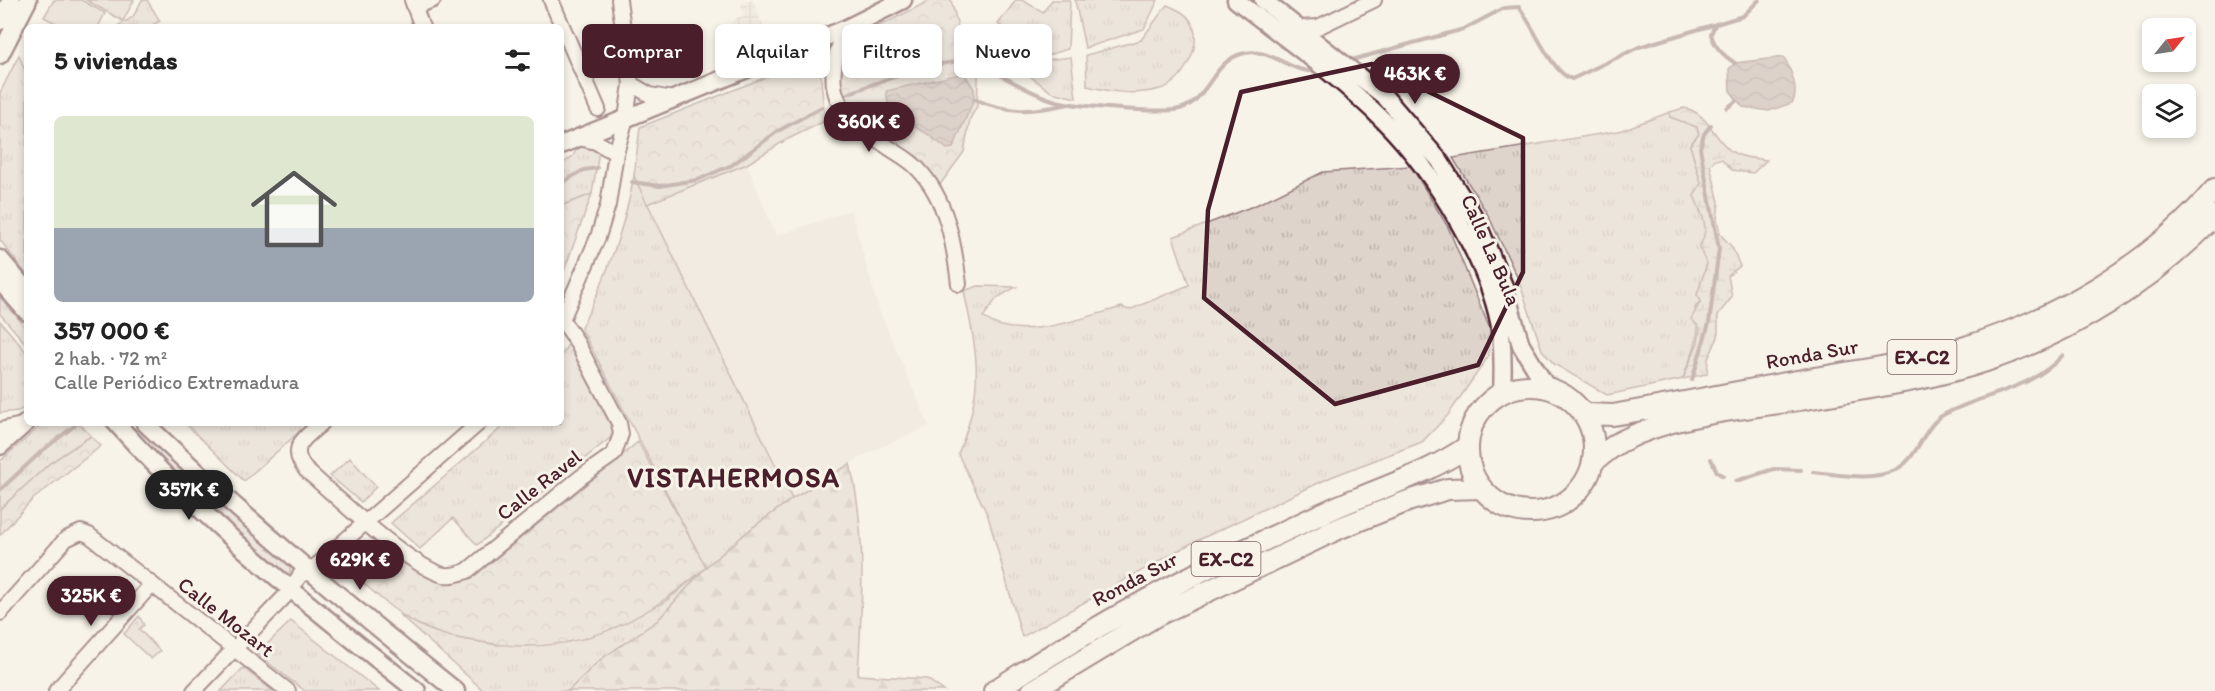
<!DOCTYPE html>
<html lang="es">
<head>
<meta charset="utf-8">
<style>
  body { margin:0; font-family:Itim,sans-serif; background:#f2f2f2; color:#222; height:100vh; display:flex; flex-direction:column; font-size:22px; white-space:nowrap }
  * { box-sizing:border-box; margin:0 }
  p { font-size:20px; color:#767676 }
  .icon { flex:none; width:33px; height:33px; fill:none; stroke:currentColor; stroke-width:2; stroke-linecap:round; stroke-linejoin:round }
  .map { position:relative; flex:1; overflow:hidden }
  .panel { position:absolute; left:24px; top:24px; width:540px; height:402px; display:flex; flex-direction:column; background:#fff; border-radius:9px; box-shadow:0 3px 9px #0003 }
  .panel>* { flex:none }
  .banner { position:absolute; left:582px; top:24px; width:570px; height:54px; display:flex; gap:12px }
  .needle { width:39px; rotate:60deg }
  .tools { position:absolute; left:2142px; top:18px; display:grid; gap:12px }
  .tools a { display:grid; place-items:center; width:54px; height:54px; border-radius:9px; background:#fff; box-shadow:0 3px 9px #0003; font-size:30px }
  .price { position:absolute; translate:-50% -51px; padding:0 14px; border-radius:21px; background:#4a1f2b; color:#fff; font-size:20px; line-height:39px; filter:drop-shadow(0 2px 3px #0008) }
  .price::after { content:''; position:absolute; left:50%; top:36px; width:18px; height:14px; margin-left:-9px; background:inherit; clip-path:polygon(0 0,100% 0,50% 100%) }
  .price.selected { background:#222; color:#fff }
  ul { padding:0; list-style:none }
  li { display:grid; align-content:center; gap:12px; height:318px; padding:0 30px }
  li+li { border-top:2px solid #e0e0e0 }
  li span { display:grid; place-items:center; height:186px; border-radius:9px; color:#555 }
  li>.icon { margin-inline-start:auto }
  span .icon { width:108px; height:108px; fill:#fffc; stroke-width:1 }
  li b { font-size:26px }
  h2 { display:flex; justify-content:space-between; align-items:center; height:72px; padding:0 30px; font-size:26px }
  .chip { padding:0 21px; border-radius:9px; background:#fff; box-shadow:0 3px 9px #0003; font-size:21px; line-height:54px }
  .chip.selected { background:#4a1f2b; color:#fff }
  .map>svg:first-child { display:block }
  .built { fill:#eae3da }
  .industrial { fill:url(#industrial-grid) }
  .grass { fill:url(#grass-tufts); stroke:#947a7c; stroke-width:1.5 }
  .forest { fill:url(#forest-firs); stroke:#947a7c; stroke-width:1.5 }
  .wetland { fill:url(#wetland-marsh); stroke:#947a7c; stroke-width:1.5 }
  .park { fill:url(#park-crowns); stroke:#947a7c; stroke-width:1.5 }
  .garden { fill:#ded4cc; stroke:#947a7c; stroke-width:1.5 }
  .water { fill:url(#water-waves); stroke:#8e7275; stroke-width:1.5 }
  .lines { fill:none; stroke-linecap:round; stroke-linejoin:round }
  .stream { stroke:#8e7275; stroke-width:4 }
  .minor-casing { stroke:#4a1f2b; stroke-width:18 }
  .major-casing { stroke:#4a1f2b; stroke-width:21 }
  .highway-casing { stroke:#4a1f2b; stroke-width:24 }
  .minor { stroke:#f7f3e8; stroke-width:14 }
  .major { stroke:#f7f3e8; stroke-width:16 }
  .highway { stroke:#f7f3e8; stroke-width:20 }
  .marked { fill:none; stroke:#4a1f2b; stroke-width:4.5; stroke-linejoin:round }
  .labels { text-anchor:middle; stroke-width:6; stroke-linejoin:round; paint-order:stroke }
  .shield { fill:#f7f3e8; stroke:#7e5f64; stroke-width:1.5 }
  .shield-label { font-size:20px; font-weight:bold; fill:#4a1f2b }
  .street-label { font-size:21px; fill:#4a1f2b; stroke:#f7f3e8 }
  .district-label { font-size:27px; font-weight:bold; letter-spacing:1.5px; fill:#4a1f2b; stroke:#f7f3e8 }
</style>
</head>
<body>
<div class="map">
<svg width="2215" height="691" viewBox="0 0 2215 691">
  <defs>
    <pattern id="industrial-grid" width="8" height="8" patternUnits="userSpaceOnUse" patternTransform="scale(1.5)"><rect width="8" height="8" fill="#eae3da"/><path d="M0 4h8M4 0v8" fill="none" stroke="#cac2bb"/></pattern>
    <pattern id="grass-tufts" width="24" height="20" patternUnits="userSpaceOnUse" patternTransform="scale(1.5)"><rect width="24" height="20" fill="#ded4cc"/><path d="M3 7l-1-3M5 7V3M7 7l1-3M15 17l-1-3M17 17v-4M19 17l1-3" fill="none" stroke="#c0b6af"/></pattern>
    <pattern id="forest-firs" width="22" height="20" patternUnits="userSpaceOnUse" patternTransform="scale(1.5)"><rect width="22" height="20" fill="#ded4cc"/><path d="M5 1l3.5 6h-7zM16 11l3.5 6h-7z" fill="#c0b6af"/></pattern>
    <pattern id="wetland-marsh" width="20" height="14" patternUnits="userSpaceOnUse" patternTransform="scale(1.5)"><rect width="20" height="14" fill="#ded4cc"/><path d="M1 5h8M5 5V1M11 12h8M15 12V8" fill="none" stroke="#c0b6af"/></pattern>
    <pattern id="park-crowns" width="20" height="18" patternUnits="userSpaceOnUse" patternTransform="scale(1.5)"><rect width="20" height="18" fill="#ded4cc"/><path d="M2 6a3 3 0 1 1 6 0M12 15a3 3 0 1 1 6 0" fill="none" stroke="#c0b6af"/></pattern>
    <pattern id="water-waves" width="16" height="10" patternUnits="userSpaceOnUse" patternTransform="scale(1.5)"><rect width="16" height="10" fill="#bcaaa7"/><path d="M0 5q4-4 8 0t8 0" fill="none" stroke="#9b8a88"/></pattern>
  </defs>
  <rect width="100%" height="100%" fill="#f7f3e8"/>
  <filter id="ink" filterUnits="userSpaceOnUse"><feTurbulence type="fractalNoise" baseFrequency=".0167" numOctaves="2"/><feDisplacementMap in="SourceGraphic" scale="12" xChannelSelector="R" yChannelSelector="G"/><feConvolveMatrix kernelMatrix="1 2 1 2 8 2 1 2 1" color-interpolation-filters="sRGB"/></filter>
  <g filter="url(#ink)">
    <path class="built" d="M747,164L776,236L851,210L879,310L929,426L868,453L792,499L647,204Z"/>
    <path class="industrial" d="M749,0H753L770,44L746,57L731,62L726,61L722,46L731,41L727,31L732,21L743,15L741,4Z"/>
    <path class="grass" d="M142,0H147L160,21L149,27H116L133,17Z
      M1016,0H1022L1043,12L1052,0H1070L1068,49L1023,63L1018,59L1020,40L998,24Z
      M1075,0H1158L1144,29L1085,48Z
      M1167,5C1179,10 1191,15 1194,29C1200,50 1181,84 1160,89C1134,96 1112,92 1087,86L1086,55L1141,40Z
      M19,55L27,76V275L0,240V93Z
      M1071,57L1076,98L1051,92L1022,70L1045,60Z
      M1670,112V117L1697,127L1699,134L1690,145L1701,183L1700,211L1705,222L1706,236L1699,247L1707,264L1697,295L1701,300L1695,308C1703,342 1692,348 1683,379L1607,395L1554,364L1542,350L1519,281L1488,215L1453,158L1619,131Z
      M579,145L599,151L592,194L561,206V165L573,156Z
      M1411,166L1448,227L1490,329L1488,357L1448,415L1422,442L1331,477L1188,545L1022,637L988,516L958,454C985,388 978,358 964,291L978,286L1016,287L997,298L983,317C1018,344 1084,317 1122,307L1129,310L1189,285L1173,237L1256,205L1323,172Z
      M634,176L792,499L752,528L706,567L657,621L600,660L568,691H484L399,614L425,628L458,638L498,645L662,604L706,568L581,328C606,279 624,231 634,176Z
      M0,297L27,329V345L0,314Z
      M0,321L27,353V407L18,411L0,413Z
      M569,343L615,434L477,545L453,518L420,549L391,523L507,423H561V356Z
      M44,423H79L91,436L50,463L0,509V461Z
      M185,423H309L244,481Z
      M350,458L376,487L361,502L330,476Z
      M139,616L144,625L139,629L160,651L151,659L124,634Z
      M291,621L379,691H305L257,654Z
      M243,668L273,691H221Z"/>
    <path class="forest" d="M850,464C867,533 862,604 858,675L927,679L944,691H568L600,660L657,621L706,567L752,528L792,499Z"/>
    <path class="wetland" d="M1684,108C1709,113 1712,137 1731,151C1740,158 1756,158 1767,160L1753,173L1732,170L1722,159L1715,160L1710,165L1719,202L1717,219L1720,234L1732,247L1740,266L1728,276L1732,297L1718,315V337L1708,359L1707,374L1683,379L1698,342L1700,328L1691,319L1701,301L1697,295L1707,264L1699,247C1711,228 1702,215 1694,196L1701,183L1690,145L1699,134L1697,127L1670,117V112Z"/>
    <path class="park" d="M931,0H951L960,34L979,57L977,106L970,119L964,152L939,186L907,152L865,123L846,99L841,83L843,56L851,40Z
      M822,55L824,58L820,69L825,121L786,140L747,164L647,204L634,176L640,127Z
      M592,194L561,279V206Z
      M91,436L101,446L32,500L0,535V509L50,463Z
      M638,442L706,567C639,626 572,658 481,642C462,639 441,636 424,627C396,615 374,592 351,572L361,563L355,558L377,538C404,560 434,591 472,578Z"/>
    <path class="garden" d="M54,0H81L105,13L98,27H63L44,17Z
      M86,0H134L123,21Z
      M138,427L290,565V573L283,575L136,436L134,430Z"/>
    <path class="water" d="M1784,57C1791,70 1800,90 1792,103L1769,111L1743,107L1730,91L1729,69L1735,63Z
      M964,73L974,89V99L953,148L947,149L926,133L890,113L886,91Z"/>
    <g class="lines">
      <path class="stream" d="M1715,25L1711,34C1714,47 1724,56 1735,63
        M1348,61L1464,29L1504,8L1519,7C1533,25 1552,74 1572,79L1639,47L1743,16L1759,0
        M847,94C875,83 950,55 979,62C987,64 995,72 1002,76C1018,85 1038,96 1056,101C1080,107 1149,112 1174,110C1207,107 1210,63 1241,54C1271,45 1290,75 1318,71
        M974,99C1010,114 1031,112 1069,104
        M1727,108L1736,101
        M632,182L660,186L697,180L732,165L778,131L822,107
        M561,183L584,170L597,168
        M1692,380L1709,323L1719,249L1700,148L1704,134L1711,125
        M1711,459L1717,472L1723,476
        M1813,472C1838,474 1871,482 1895,470C1920,458 1922,426 1945,414C1984,393 2032,390 2063,355
        M1736,481L1774,469L1801,470
        M0,490L42,451L78,423"/>
      <g class="minor-casing">
        <path id="minor" d="M412,0L422,27
          M551,0L598,109
          M414,7L433,0
          M1300,28L1318,27L1374,0
          M845,29C820,93 836,112 888,147C898,154 910,160 918,169C947,199 954,244 959,284
          M631,84L650,95L673,99
          M579,138L596,142L616,153
          M561,322L598,237L608,205L616,153L626,118L631,84L619,0
          M322,423C305,438 287,447 306,470C338,498 402,560 440,574C449,577 458,574 467,571L581,477L614,454L621,434L619,423L574,337L561,319
          M0,430L22,425
          M0,613L66,539L81,532L89,535L288,691
          M56,691L151,585
          M194,691L291,590L300,575L309,572L479,423"/>
      </g>
      <g class="major-casing">
        <path id="major" d="M1236,0C1286,39 1339,76 1384,121C1433,170 1491,264 1501,333C1503,353 1503,373 1502,392
          M1263,0L1385,97L1439,160L1476,220L1504,286L1521,345L1547,388
          M0,21L11,0
          M0,55L28,0
          M561,145L845,29L903,0
          M0,259L27,291
          M0,281L27,312
          M116,423C206,524 312,608 417,691
          M145,423C244,518 349,605 456,691
          M0,446L27,422"/>
      </g>
      <g class="highway-casing">
        <path id="highway" d="M1468 449a63 63 0 1 1 126 0a63 63 0 1 1-126 0Z
          M1584,414L1613,415C1672,405 1732,393 1791,382C1846,372 1903,366 1956,350C2055,320 2148,267 2215,189
          M1593,462C1603,455 1612,446 1622,441C1675,414 1741,409 1799,400C1862,389 1926,381 1986,361C2073,332 2151,282 2215,216
          M994,691C1086,631 1174,582 1274,536C1303,523 1331,508 1361,497C1399,481 1434,470 1468,446
          M1032,691L1156,616L1340,528L1408,501L1448,489L1481,488"/>
      </g>
      <use href="#minor" class="minor"/>
      <use href="#major" class="major"/>
      <use href="#highway" class="highway"/>
    </g>
  </g>
  <path d="M0 0H2215V691H0ZM1372,64L1523,138V272L1478,365L1335,404L1204,298L1208,210L1241,92Z" fill="#f7f3e8" fill-opacity=".55" fill-rule="evenodd"/>
  <path class="marked" d="M1372,64L1523,138V272L1478,365L1335,404L1204,298L1208,210L1241,92Z"/>
  <g class="labels">
    <g class="shield">
      <rect x="1887.5" y="340" width="69" height="34" rx="4.5"/>
      <rect x="1191.5" y="542" width="69" height="34" rx="4.5"/>
    </g>
    <g class="shield-label">
      <text x="1922" y="364">EX-C2</text>
      <text x="1226" y="566">EX-C2</text>
    </g>
    <g class="street-label">
      <text transform="translate(1491 250) rotate(66)" y="7">Calle La Bula</text>
      <text transform="translate(1812 354) rotate(-10)" y="7">Ronda Sur</text>
      <text transform="translate(539 485) rotate(-38)" y="7">Calle Ravel</text>
      <text transform="translate(1135 579) rotate(-28)" y="7">Ronda Sur</text>
      <text transform="translate(226 617) rotate(38)" y="7">Calle Mozart</text>
    </g>
    <g class="district-label">
      <text x="734" y="487">VISTAHERMOSA</text>
    </g>
  </g>
</svg>
<div class="tools">
<a><svg class="needle" viewBox="-14 -14 28 28"><path d="M0-13l5 13h-10z" fill="#e53935"/><path d="M0 13l5-13h-10z" fill="#767676"/></svg></a>
<a><svg class="icon" aria-label="layers" viewBox="0 0 24 24"><path d="M12 4l9 5-9 5-9-5zM3 14l9 5 9-5"/></svg></a>
</div>
<b class="price" style="left:1415px;top:105px">463K €</b>
<b class="price" style="left:869px;top:153px">360K €</b>
<b class="price selected" style="left:189px;top:521px">357K €</b>
<b class="price" style="left:360px;top:591px">629K €</b>
<b class="price" style="left:91px;top:627px">325K €</b>
<div class="banner">
<a class="chip selected">Comprar</a>
<a class="chip">Alquilar</a>
<a class="chip">Filtros</a>
<a class="chip">Nuevo</a>
</div>
<section class="panel">
<h2>5 viviendas<svg class="icon" aria-label="filters" viewBox="0 0 24 24"><path d="M4 7h16M4 17h16"/><circle cx="9" cy="7" r="2"/><circle cx="15" cy="17" r="2"/></svg></h2>
<ul>
<li><span style="background:linear-gradient(#dfe7d0 60%,#9aa5b1 0)"><svg class="icon" aria-label="home" viewBox="0 0 24 24"><path d="M3 11l9-7 9 7M6 9v11h12V9"/></svg></span><div><b>357 000 €</b><p>2 hab. · 72 m²</p><p>Calle Periódico Extremadura</p></div></li>
</ul>
</section>
</div>
</body>
</html>
